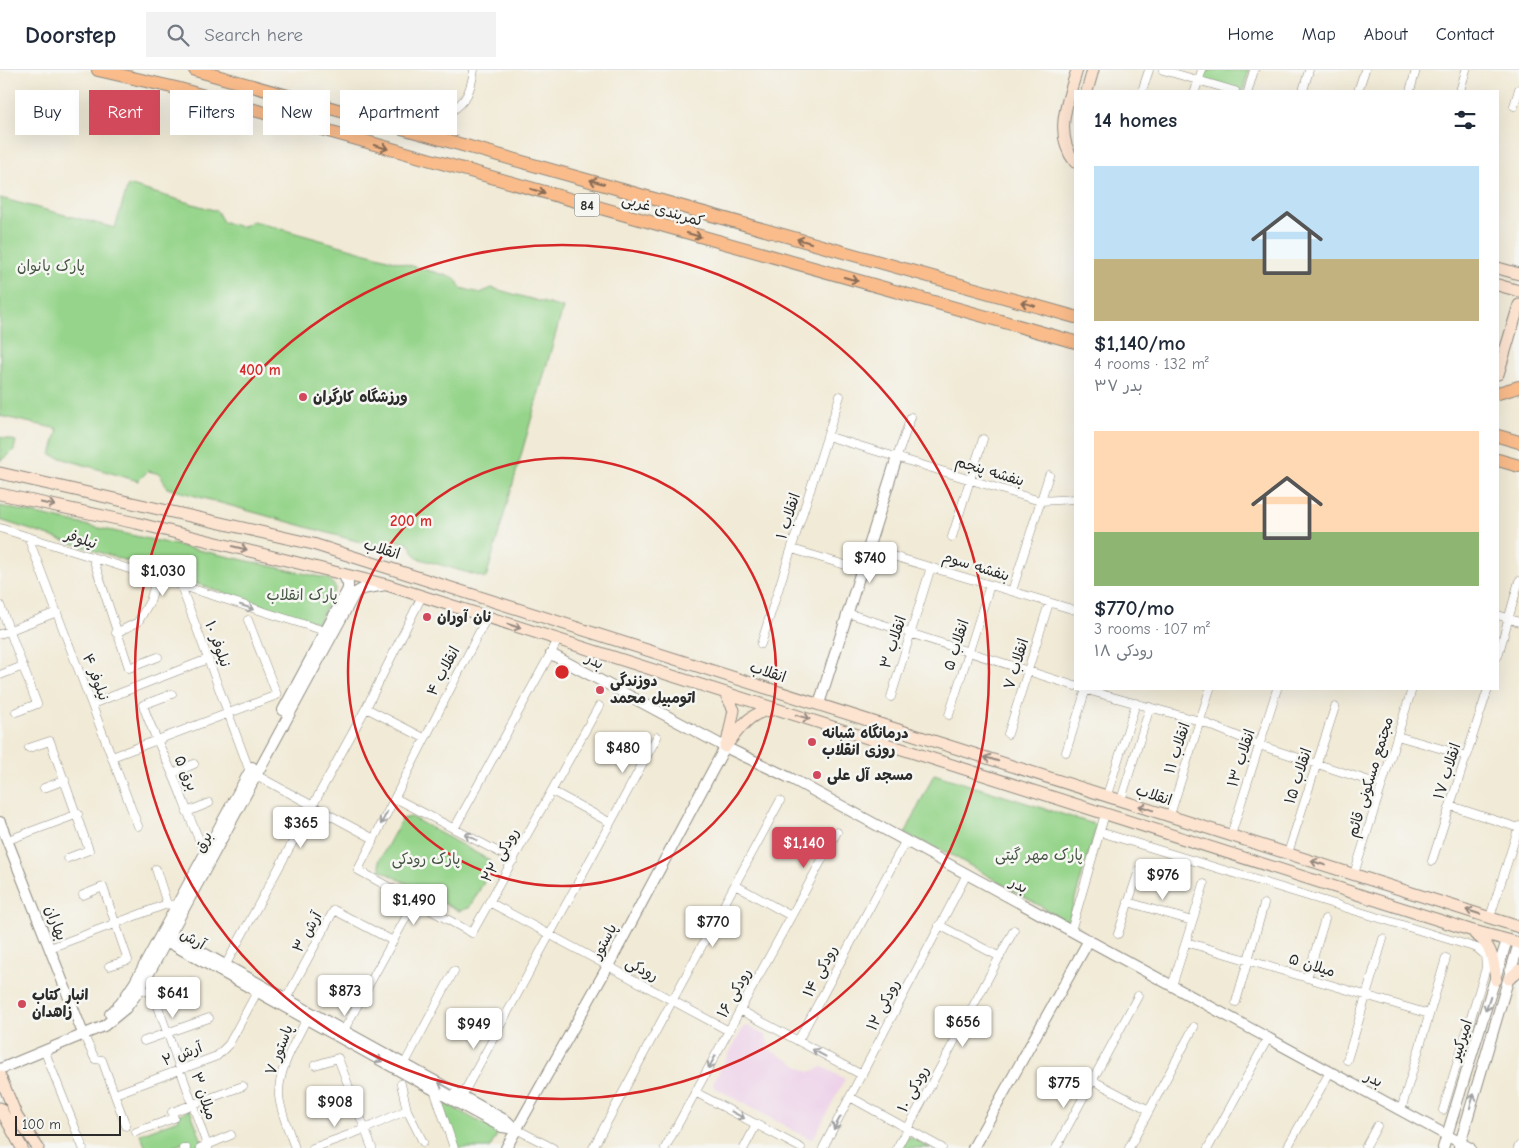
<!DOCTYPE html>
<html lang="en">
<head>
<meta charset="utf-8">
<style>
  body { margin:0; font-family:"Comic Neue","Playpen Sans Arabic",sans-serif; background:#f2f2f3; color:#1f2937; height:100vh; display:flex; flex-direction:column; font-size:19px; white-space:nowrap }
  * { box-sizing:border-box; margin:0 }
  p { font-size:16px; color:#747a83 }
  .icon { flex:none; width:28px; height:28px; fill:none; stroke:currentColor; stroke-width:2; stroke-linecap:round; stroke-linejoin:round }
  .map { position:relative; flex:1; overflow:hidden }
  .drawer { position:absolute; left:1074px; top:20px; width:425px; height:600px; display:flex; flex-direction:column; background:#fff; border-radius:0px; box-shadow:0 5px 20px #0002 }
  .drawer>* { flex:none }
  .banner { position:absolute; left:15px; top:20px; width:475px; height:45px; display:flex; gap:10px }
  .scale { position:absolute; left:15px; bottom:12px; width:106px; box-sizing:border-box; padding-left:5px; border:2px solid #2b2b2b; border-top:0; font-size:14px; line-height:18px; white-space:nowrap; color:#2b2b2b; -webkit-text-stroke:4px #f6f6f2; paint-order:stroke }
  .price { position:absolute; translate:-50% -42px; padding:0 11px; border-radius:5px; background:#fff; color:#222; font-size:16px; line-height:32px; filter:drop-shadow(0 1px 2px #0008) }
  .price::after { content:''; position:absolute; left:50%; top:30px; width:15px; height:11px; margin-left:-8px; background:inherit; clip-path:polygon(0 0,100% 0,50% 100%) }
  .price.active { background:#d1495b; color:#fff }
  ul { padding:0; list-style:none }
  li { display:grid; align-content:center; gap:10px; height:265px; padding:0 20px }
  li span { display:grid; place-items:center; height:155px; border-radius:0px; color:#555 }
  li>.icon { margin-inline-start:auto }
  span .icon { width:90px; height:90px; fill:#fffc; stroke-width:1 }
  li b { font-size:21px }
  h2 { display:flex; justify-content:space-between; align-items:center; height:60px; padding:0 20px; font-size:21px }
  .tag { padding:0 18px; border-radius:0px; background:#fff; box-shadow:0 5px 20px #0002; font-size:18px; line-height:45px }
  .tag.active { background:#d1495b; color:#fff }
  header { display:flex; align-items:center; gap:30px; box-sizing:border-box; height:70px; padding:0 25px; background:#fff; border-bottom:1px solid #e0e1e3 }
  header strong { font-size:24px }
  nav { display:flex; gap:28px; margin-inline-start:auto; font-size:18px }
  .search { width:350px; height:45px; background:#f2f2f3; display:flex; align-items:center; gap:12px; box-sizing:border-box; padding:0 18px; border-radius:0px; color:#747a83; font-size:19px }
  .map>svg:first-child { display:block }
  .built { fill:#edd0e9 }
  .green { fill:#95d48a; stroke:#60805a }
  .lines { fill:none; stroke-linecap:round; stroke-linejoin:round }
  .minor-casing { stroke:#8e8a80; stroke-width:9 }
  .tertiary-casing { stroke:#8e8a80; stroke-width:12 }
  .secondary-casing { stroke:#8e8a80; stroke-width:13 }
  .trunk-casing { stroke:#8e8a80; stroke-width:14 }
  .minor { stroke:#fff; stroke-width:8 }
  .tertiary { stroke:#fff; stroke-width:10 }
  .secondary { stroke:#fde4d1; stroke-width:11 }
  .trunk { stroke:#fabc8b; stroke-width:12 }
  .oneway { stroke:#886c56 }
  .oneway2 { stroke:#94887e }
  .oneway3 { stroke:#a0a0a0 }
  .ring { fill:none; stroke:#d62828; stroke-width:2.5 }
  .poi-dot { fill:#d1495b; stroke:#f6f6f2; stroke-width:2 }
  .labels { text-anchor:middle; stroke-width:5; stroke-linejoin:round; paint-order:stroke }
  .shield { fill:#f6f6f2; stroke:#686867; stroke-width:1 }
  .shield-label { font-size:14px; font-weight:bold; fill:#2b2b2b }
  .street-label { font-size:15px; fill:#2b2b2b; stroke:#f6f6f2 }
  .park-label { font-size:15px; fill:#465543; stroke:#f6f6f2 }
  .poi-label { font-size:15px; font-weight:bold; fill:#2b2b2b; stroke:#f6f6f2; text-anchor:start }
  .centre { fill:#d62828; stroke:#f6f6f2; stroke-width:2.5 }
  .ring-label { font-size:15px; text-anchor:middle; font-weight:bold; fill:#d62828; stroke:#f6f6f2; stroke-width:5; stroke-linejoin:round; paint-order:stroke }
</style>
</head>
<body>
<header>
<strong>Doorstep</strong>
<div class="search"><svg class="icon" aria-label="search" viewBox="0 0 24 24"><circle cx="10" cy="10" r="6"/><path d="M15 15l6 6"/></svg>Search here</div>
<nav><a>Home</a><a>Map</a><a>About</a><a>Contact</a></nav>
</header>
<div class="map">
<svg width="1519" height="1078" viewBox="0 0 1519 1078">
  <rect width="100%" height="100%" fill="#f6f6f2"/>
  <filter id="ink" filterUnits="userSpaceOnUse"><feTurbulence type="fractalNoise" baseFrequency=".02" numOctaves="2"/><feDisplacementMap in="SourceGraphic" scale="10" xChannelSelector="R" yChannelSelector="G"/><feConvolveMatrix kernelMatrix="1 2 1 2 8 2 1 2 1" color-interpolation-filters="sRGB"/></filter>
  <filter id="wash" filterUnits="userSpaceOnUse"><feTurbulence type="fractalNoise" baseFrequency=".0096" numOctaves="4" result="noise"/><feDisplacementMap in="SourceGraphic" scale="20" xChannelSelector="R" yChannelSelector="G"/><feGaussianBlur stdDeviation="1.12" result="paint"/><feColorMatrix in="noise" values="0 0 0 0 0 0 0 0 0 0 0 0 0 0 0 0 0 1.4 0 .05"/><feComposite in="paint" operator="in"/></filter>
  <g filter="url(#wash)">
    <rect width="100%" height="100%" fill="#f1ead6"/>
    <path class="built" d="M748,956L766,966L770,980L809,1002L823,997L845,1009L814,1067L809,1069L714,1017L713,1013L743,958Z"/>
    <path class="green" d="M1206,0H1249L1243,21L1204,10Z
      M128,115L217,141L223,152L242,157L253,151L455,208L461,218L480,223L492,218L563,238L486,508L417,488L409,474L391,469L378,477L167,418L160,404L148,401L138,411L51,385L58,359L0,346V128L115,158Z
      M0,367L16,371L14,380L0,391Z
      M0,436L329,509L336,518L318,553L0,450Z
      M934,704L1097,755L1068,852L950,784L905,764Z
      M411,747L489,790L491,800L469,838L459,841L381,800L379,791L402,749Z
      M445,1033L496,1061L498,1063L490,1078H456L441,1035Z
      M190,1040L203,1074L189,1078L186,1072L170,1078H146L140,1064L178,1050L177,1045Z
      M909,1066L930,1078H902Z"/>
  </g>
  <g filter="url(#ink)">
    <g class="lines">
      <g class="minor-casing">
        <path id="minor" d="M1163,0L1235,21
          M1142,21L1149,0
          M1195,21L1202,0
          M1248,21L1254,0
          M1303,21L1309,0
          M1358,21L1365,0
          M1410,21L1416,0
          M1460,21L1466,0
          M1514,36L1519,19
          M450,42C467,32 471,19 474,0
          M827,366L1040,431L1075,429
          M897,387L911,347
          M0,458L325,561
          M28,467L138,756
          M952,467L983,369
          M792,479L862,500
          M869,479L1075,540
          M93,488L129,598L158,587
          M181,516L250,702
          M1012,521L1049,405
          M0,535L37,634L16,642
          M847,543L1075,616
          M1498,545L1519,552
          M487,547L358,800L472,863L599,636
          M116,563L138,552L150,531L157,508
          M0,564L57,542
          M761,574L840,326
          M1498,586L1519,511
          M0,605L23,596
          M1083,619L1200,651L1259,675L1382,715
          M172,624L143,635C151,659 162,680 172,703C184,729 191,756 205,781
          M891,627L931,497
          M92,634L208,589
          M366,638L424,668
          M949,645L990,515
          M1008,664L1049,533
          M1397,666L1467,686
          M29,678L50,671L89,780L68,788
          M1066,682L1086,619
          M112,687L277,625L248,550
          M173,703L194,694
          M256,705L374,769
          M44,718L65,710
          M552,721L609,752
          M1107,725L1136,633
          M395,728L514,790
          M1121,730L1150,637
          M1451,736L1519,758
          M187,742L209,733
          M1170,745L1210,619
          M454,759L558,570
          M1100,762L1477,878L1485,885L1486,898L1443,1040
          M1231,765L1277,619
          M8,770L78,744
          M1288,783L1335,637
          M1432,791L1488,619
          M156,799L167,834L171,835
          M1354,804L1412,619
          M735,815L791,846
          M83,825L103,817L128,890L109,896
          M489,832L729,961
          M1128,832L1192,851
          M1490,847L1519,756
          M939,855L1000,887
          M1071,861L1105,744
          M1118,864L1139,800
          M1186,872L1429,944
          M50,878L167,834
          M225,896L366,638L422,526
          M1307,908L1325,849
          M1172,916L1204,814
          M141,918L154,925L192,912
          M154,925L208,1078
          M286,929L334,840L393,871
          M1236,932L1264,834
          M740,940L862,1005
          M344,960L415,831
          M84,966L95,989L102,990L126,1056
          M144,971L209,948
          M798,971L906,770
          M45,982L83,1078
          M1347,990L1383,869
          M405,993L454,901
          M315,995L338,988L372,1078
          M1092,1010L1149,1040
          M401,1014L407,1040L423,1072
          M434,1020L454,1078
          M695,1022L801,1078
          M115,1024L217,986L229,974L257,922
          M462,1026L657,667
          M850,1027L942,1078
          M328,1032L352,1024
          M1401,1040L1446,888
          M516,1059L553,1078
          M136,1062L174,1048L172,1042L243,1016
          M183,1078H186
          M200,1078L231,1065
          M295,1078C289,1061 281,1044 279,1026C278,999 295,973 306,950
          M313,1078L365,1059L407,1040
          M593,1078L780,731
          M665,1078L837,762
          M744,1078L756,1055
          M823,1078L967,804
          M897,1078L1014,860
          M1056,1078L1138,926
          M1129,1078L1194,957
          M1208,1078L1268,968
          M1287,1078L1330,1002
          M1365,1078L1377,1056
          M1518,1078L1519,1076"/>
      </g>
      <g class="tertiary-casing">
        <path id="tertiary" d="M551,584L725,677L792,709L1470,1078
          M819,634L897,387
          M283,640L348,519V514L343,504
          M0,752L84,966
          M171,865L507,1051L515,1059
          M163,866L166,871L434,1020L502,1057L516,1059
          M110,944L121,933L135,912L252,697
          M0,999L104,956L126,938L141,918L355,523L362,519L386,515
          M1459,1077L1519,873
          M506,1078L608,896L725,677
          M973,1078L1089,870
          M1443,1078L1507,870"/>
      </g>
      <g class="secondary-casing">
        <path id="secondary" d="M1087,21L1093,0
          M1075,92C1053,64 1068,30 1077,0
          M1498,198L1519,204
          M1498,215L1519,221
          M1498,304L1519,235
          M0,403L313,474L1519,857
          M0,424L136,453L387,515L1470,860L1519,873
          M725,623L734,640L727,673
          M725,677C739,660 749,641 773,640
          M1475,864C1493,876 1493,890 1496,910
          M1509,909L1519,900
          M0,1006L17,1047L38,1078
          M0,1038L22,1078"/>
      </g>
      <g class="trunk-casing">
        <path id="trunk" d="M98,0L176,18L1075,272
          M195,0L1075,247
          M1498,323L1519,317
          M1498,366L1519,372
          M1498,390L1519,396"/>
      </g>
      <use href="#minor" class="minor"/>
      <use href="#tertiary" class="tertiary"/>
      <use href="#secondary" class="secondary"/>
      <use href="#trunk" class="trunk"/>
    </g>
    <defs><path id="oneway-shaft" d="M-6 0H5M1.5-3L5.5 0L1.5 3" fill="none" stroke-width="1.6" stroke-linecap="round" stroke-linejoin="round" transform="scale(1.25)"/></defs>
    <g class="oneway">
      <use href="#oneway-shaft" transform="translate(381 77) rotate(16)"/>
      <use href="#oneway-shaft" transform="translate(597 112) rotate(-164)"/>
      <use href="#oneway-shaft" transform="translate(538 121) rotate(16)"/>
      <use href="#oneway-shaft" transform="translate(694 165) rotate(16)"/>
      <use href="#oneway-shaft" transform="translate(804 171) rotate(-164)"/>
      <use href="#oneway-shaft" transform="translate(851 209) rotate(16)"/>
      <use href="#oneway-shaft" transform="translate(1028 234) rotate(-164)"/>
    </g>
    <g class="oneway2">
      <use href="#oneway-shaft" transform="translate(48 434) rotate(12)"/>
      <use href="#oneway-shaft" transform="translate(240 478) rotate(13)"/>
      <use href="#oneway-shaft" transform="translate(514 556) rotate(18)"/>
      <use href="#oneway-shaft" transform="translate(803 647) rotate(17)"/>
      <use href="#oneway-shaft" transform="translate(991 689) rotate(-162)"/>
      <use href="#oneway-shaft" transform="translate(1146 738) rotate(-162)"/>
      <use href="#oneway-shaft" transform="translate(1318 793) rotate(-162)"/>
      <use href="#oneway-shaft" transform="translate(1473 842) rotate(-162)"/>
    </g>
    <g class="oneway3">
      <use href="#oneway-shaft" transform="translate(247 537) rotate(18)"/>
      <use href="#oneway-shaft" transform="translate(384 748) rotate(116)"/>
      <use href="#oneway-shaft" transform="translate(471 767) rotate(-152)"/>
      <use href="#oneway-shaft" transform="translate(1488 934) rotate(108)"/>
      <use href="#oneway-shaft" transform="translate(819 983) rotate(-152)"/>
      <use href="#oneway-shaft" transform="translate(376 988) rotate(29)"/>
      <use href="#oneway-shaft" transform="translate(712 992) rotate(119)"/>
      <use href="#oneway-shaft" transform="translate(445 1016) rotate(-150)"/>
      <use href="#oneway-shaft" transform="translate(1472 1031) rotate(-73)"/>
      <use href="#oneway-shaft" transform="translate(738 1045) rotate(28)"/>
      <use href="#oneway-shaft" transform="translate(837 1053) rotate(119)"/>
    </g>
  </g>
  <g class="ring">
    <circle cx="562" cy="602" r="214"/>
    <circle cx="562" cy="602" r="427"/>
  </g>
  <g class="poi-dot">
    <circle cx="303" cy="327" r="5"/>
    <circle cx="427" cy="547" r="5"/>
    <circle cx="600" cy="620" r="5"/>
    <circle cx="812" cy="672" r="5"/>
    <circle cx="817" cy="705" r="5"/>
    <circle cx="22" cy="934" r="5"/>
  </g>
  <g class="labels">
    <rect class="shield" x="574.5" y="123.5" width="25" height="23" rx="4"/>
    <g class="shield-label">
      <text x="587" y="140">84</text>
    </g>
    <g class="street-label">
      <text transform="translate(663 140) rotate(16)" y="5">کمربندی غربی</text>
      <text transform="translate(990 401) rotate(17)" y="5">بنفشه پنجم</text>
      <text transform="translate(788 446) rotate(-72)" y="5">انقلاب ۱</text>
      <text transform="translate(81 469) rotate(18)" y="5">نیلوفر</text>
      <text transform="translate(382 479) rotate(17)" y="5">انقلاب</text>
      <text transform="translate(976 496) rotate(17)" y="5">بنفشه سوم</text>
      <text transform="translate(893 572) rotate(-72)" y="5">انقلاب ۳</text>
      <text transform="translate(218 574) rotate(70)" y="5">نیلوفر ۱۰</text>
      <text transform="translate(956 575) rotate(-72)" y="5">انقلاب ۵</text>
      <text transform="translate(595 591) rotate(29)" y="5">بدر</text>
      <text transform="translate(1016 594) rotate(-73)" y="5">انقلاب ۷</text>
      <text transform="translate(443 601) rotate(-62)" y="5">انقلاب ۴</text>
      <text transform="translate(768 602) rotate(18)" y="5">انقلاب</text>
      <text transform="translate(96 607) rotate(69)" y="5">نیلوفر ۴</text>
      <text transform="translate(1177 678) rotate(-72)" y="5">انقلاب ۱۱</text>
      <text transform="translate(1241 688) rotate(-72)" y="5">انقلاب ۱۳</text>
      <text transform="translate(1447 701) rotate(-72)" y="5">انقلاب ۱۷</text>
      <text transform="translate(186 703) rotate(67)" y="5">برق ۵</text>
      <text transform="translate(1298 706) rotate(-72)" y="5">انقلاب ۱۵</text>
      <text transform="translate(1370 707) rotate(-73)" y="5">مجتمع مسکونی قائم</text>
      <text transform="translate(1154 725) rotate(18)" y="5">انقلاب</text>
      <text transform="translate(203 772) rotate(-62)" y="5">برق</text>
      <text transform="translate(500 785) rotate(-60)" y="5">رودکی ۲۲</text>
      <text transform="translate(1019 815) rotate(28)" y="5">بدر</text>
      <text transform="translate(56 853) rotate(69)" y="5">بهاران</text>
      <text transform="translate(307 862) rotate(-61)" y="5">آرش ۳</text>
      <text transform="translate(193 869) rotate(30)" y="5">آرش</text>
      <text transform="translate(604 871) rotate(-62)" y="5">پاستور</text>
      <text transform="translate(1312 895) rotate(17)" y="5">میلان ۵</text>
      <text transform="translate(642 899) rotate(28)" y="5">رودکی</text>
      <text transform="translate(820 901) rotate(-62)" y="5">رودکی ۱۴</text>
      <text transform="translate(734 923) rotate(-61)" y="5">رودکی ۱۶</text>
      <text transform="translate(883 935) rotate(-63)" y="5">رودکی ۱۲</text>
      <text transform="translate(1461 970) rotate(-72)" y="5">امیرکبیر</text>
      <text transform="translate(279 980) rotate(-69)" y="5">پاستور ۷</text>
      <text transform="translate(182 984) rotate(-21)" y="5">آرش ۲</text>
      <text transform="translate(1374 1009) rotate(28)" y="5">بدر</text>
      <text transform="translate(913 1019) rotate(-62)" y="5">رودکی ۱۰</text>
      <text transform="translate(204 1026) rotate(71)" y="5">میلان ۳</text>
    </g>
    <g class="park-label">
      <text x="51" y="201">پارک بانوان</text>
      <text x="302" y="530">پارک انقلاب</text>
      <text x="1039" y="790">پارک مهر گیتی</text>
      <text x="426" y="794">پارک رودکی</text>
    </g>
    <g class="poi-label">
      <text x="313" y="332">ورزشگاه کارگران</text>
      <text x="437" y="552">نان آوران</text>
      <text x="610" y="616">دوزندگی<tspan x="610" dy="17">اتومبیل محمد</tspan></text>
      <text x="822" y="668">درمانگاه شبانه<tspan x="822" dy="17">روزی انقلاب</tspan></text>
      <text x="827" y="710">مسجد آل علی</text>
      <text x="32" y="930">انبار کتاب<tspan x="32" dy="17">زاهدان</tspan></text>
    </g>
  </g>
  <circle cx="562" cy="602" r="8" class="centre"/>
  <g class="ring-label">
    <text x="260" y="305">400 m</text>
    <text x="411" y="456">200 m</text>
  </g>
</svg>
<div class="scale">100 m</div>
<b class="price" style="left:870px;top:514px">$740</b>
<b class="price" style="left:163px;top:527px">$1,030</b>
<b class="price" style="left:623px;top:704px">$480</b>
<b class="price" style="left:301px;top:779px">$365</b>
<b class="price active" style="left:804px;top:799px">$1,140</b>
<b class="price" style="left:1163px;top:831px">$976</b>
<b class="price" style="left:414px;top:856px">$1,490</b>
<b class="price" style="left:713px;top:878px">$770</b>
<b class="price" style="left:345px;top:947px">$873</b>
<b class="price" style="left:173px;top:949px">$641</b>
<b class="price" style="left:963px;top:978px">$656</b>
<b class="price" style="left:474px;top:980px">$949</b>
<b class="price" style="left:1064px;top:1039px">$775</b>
<b class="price" style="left:335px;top:1058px">$908</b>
<div class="banner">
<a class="tag">Buy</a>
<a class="tag active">Rent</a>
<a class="tag">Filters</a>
<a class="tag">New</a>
<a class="tag">Apartment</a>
</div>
<section class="drawer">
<h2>14 homes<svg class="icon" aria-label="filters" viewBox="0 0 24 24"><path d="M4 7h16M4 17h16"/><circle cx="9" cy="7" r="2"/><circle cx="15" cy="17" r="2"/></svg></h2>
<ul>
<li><span style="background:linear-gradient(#bfe0f5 60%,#c2b280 0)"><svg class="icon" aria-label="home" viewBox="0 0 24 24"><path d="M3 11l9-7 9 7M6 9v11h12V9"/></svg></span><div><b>$1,140/mo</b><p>4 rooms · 132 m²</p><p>بدر ۳۷</p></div></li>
<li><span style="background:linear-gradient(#ffd9b3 65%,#8fb573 0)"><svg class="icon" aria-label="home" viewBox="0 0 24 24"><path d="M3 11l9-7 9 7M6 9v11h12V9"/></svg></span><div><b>$770/mo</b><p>3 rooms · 107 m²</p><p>رودکی ۱۸</p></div></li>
</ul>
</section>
</div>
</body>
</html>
